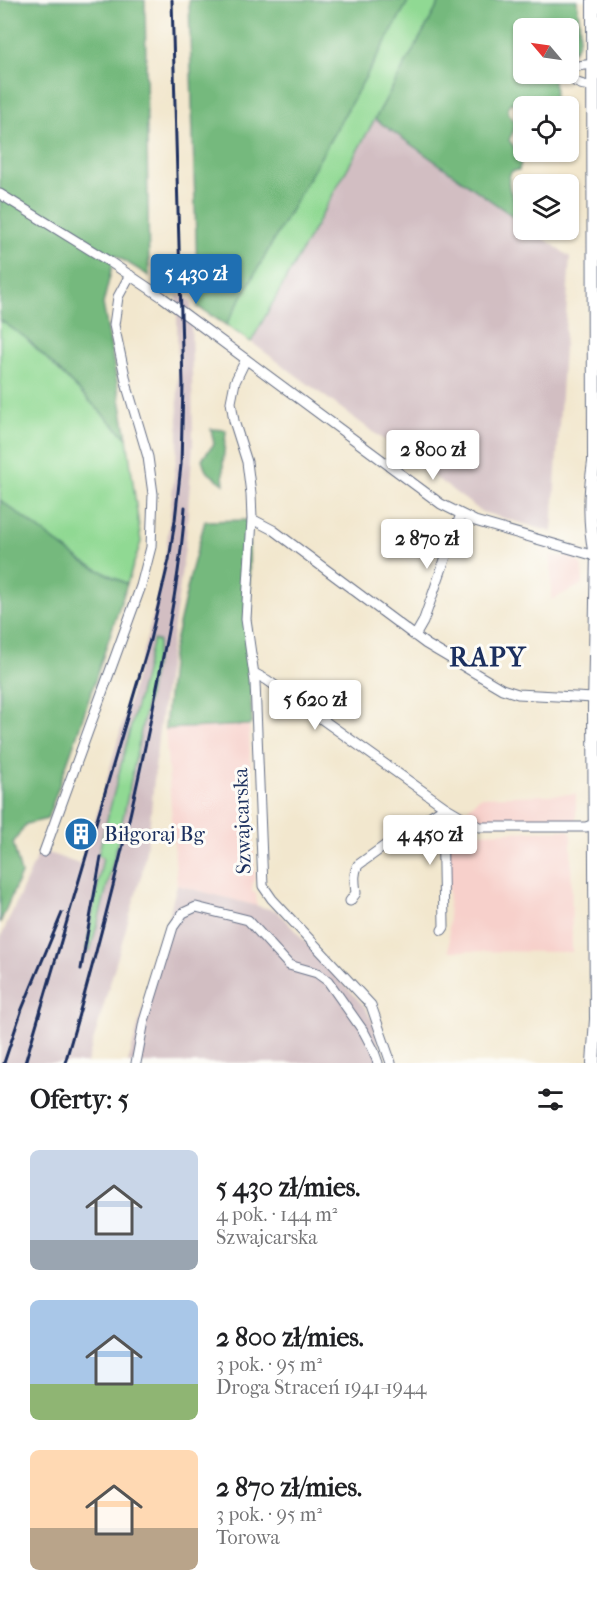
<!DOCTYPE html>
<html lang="pl">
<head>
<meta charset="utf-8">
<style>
  body { margin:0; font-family:"IM FELL French Canon",serif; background:#f6f6f6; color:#202124; height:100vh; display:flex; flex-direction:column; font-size:22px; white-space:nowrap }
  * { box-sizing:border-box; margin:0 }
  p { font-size:20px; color:#757577 }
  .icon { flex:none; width:33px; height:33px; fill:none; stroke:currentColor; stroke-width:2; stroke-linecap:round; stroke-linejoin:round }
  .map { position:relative; height:1063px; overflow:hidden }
  .panel { display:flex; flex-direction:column; background:#fff; flex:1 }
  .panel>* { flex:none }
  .needle { width:39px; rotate:299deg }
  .controls { position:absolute; left:513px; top:18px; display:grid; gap:12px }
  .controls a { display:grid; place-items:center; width:66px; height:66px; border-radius:9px; background:#fff; box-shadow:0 2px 4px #0004; font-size:30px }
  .price { position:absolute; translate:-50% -51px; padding:0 14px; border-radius:6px; background:#fff; color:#222; font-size:20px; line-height:39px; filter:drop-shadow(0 2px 3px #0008) }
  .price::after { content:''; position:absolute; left:50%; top:36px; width:18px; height:14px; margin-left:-9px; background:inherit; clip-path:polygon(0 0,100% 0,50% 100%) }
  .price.on { background:#1f6fb2; color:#fff }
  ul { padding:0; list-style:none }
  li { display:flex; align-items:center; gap:18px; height:150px; padding:0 30px }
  li span { display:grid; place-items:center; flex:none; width:168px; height:120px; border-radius:9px; color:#555 }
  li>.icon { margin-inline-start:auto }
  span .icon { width:72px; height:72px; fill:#fffc; stroke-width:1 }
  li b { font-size:26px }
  h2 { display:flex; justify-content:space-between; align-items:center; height:72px; padding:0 30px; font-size:26px }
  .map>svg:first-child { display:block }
  .built { fill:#f7d0cb }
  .industrial { fill:#d2bec2 }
  .green { fill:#90d993; stroke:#568478; stroke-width:1.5 }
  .forest { fill:#74b97d; stroke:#48746e; stroke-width:1.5 }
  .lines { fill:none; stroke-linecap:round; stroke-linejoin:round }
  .minor-casing { stroke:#666f85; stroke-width:11 }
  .major-casing { stroke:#666f85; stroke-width:14 }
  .minor { stroke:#fff; stroke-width:9 }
  .major { stroke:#fff; stroke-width:12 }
  .rail { stroke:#1b2f5e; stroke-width:3 }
  .labels { text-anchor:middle; stroke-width:6; stroke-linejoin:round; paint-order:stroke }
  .street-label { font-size:21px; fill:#1b2f5e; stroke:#fdfcf7 }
  .poi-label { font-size:21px; fill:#1b2f5e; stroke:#fdfcf7; text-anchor:start }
  .district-label { font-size:27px; font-weight:bold; letter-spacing:1.5px; fill:#1b2f5e; stroke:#fdfcf7 }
</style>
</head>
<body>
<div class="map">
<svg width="597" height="1063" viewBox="0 0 597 1063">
  <rect width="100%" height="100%" fill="#fdfcf7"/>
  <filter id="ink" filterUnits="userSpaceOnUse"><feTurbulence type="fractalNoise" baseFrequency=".0167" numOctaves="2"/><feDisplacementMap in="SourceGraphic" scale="12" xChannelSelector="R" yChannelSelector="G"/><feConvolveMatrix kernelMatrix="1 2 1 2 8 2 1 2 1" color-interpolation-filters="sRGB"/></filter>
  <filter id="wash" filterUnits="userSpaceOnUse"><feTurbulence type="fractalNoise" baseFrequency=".008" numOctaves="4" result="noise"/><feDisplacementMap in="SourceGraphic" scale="24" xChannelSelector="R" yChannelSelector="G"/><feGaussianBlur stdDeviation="1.35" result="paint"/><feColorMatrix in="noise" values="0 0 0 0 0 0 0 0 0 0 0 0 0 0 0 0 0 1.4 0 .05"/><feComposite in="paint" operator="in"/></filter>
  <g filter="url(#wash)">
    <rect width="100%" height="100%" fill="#f2e7ce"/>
    <path class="built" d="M551,555L570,557L580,563L582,567L583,584L551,600Z
      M249,725L255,879L253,881L252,892L256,893L257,906L177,885L165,729Z
      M576,794V822L478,823L463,813L480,797Z
      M568,830L571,832L572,952L449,951L448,834Z"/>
    <path class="industrial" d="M375,119L523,224L524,230H532L570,257L552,532L482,512L251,342Z
      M177,295L191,301L193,444L185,548L158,738L149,832L142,873L87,1063H0V939L40,850L79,864L93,828L155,609L166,551L178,442Z
      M177,885L277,911L365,1007L373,1022L384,1063H128Z"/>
    <path class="green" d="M409,0H441L251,342L226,325Z
      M0,320L26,338L127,438L141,542L127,584L83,562L0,500Z
      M153,640L159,641C138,745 119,849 90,951L86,950L103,857L98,855Z"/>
    <path class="forest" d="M0,0H145L149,276L115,255L103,304L127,438L26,338L0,320Z
      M189,0H409L226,325L198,307Z
      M441,0H577C578,15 586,47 569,53L568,28H524V74H551C555,85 558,98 548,106L510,103L508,107V113L517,124L509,140L522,158L519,170L512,171C502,185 516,202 523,214L517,219L375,119Z
      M211,429L226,430C225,448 221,466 224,484L206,471L202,459L214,444Z
      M0,500L83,562L127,584L76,738L47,819L26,824L13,843L21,874L0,923Z
      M249,520L250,668L252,723L249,725L165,729L172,655L191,572L205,521Z"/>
  </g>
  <g filter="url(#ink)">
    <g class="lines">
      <g class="minor-casing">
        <path id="minor" d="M593,65C564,62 562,85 593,86
          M0,194L110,262L162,297L441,504L475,521L595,556
          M246,359L235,382L231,402L234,421L247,462L251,494L252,519L246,619L255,682L263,886L272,899L371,1005L391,1063
          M252,519L273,530L426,644L502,689L518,694L594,698
          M415,636L423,622L461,514
          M254,673L267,680L445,807L479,827H586L597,823
          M44,852L141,586L151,547L153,494L148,457L128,390L114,325L118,297L130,275
          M350,901L356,893C355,883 353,874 358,865L397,837L445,807
          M442,930L444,927L442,809
          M136,1063L144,1021L173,927L183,913L196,907L248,920L289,965L317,973L328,981L364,1032L373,1049L378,1063"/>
      </g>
      <g class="major-casing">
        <path id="major" d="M593,0L594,462C589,496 589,523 595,556
          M593,1063L596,1019L594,708L597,549"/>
      </g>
      <use href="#minor" class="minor"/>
      <use href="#major" class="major"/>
      <path class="rail" d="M81,969L101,857
        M4,1063L22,1009L62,913
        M25,1063L150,640L169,560L175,520L181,465L183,384L172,0
        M65,1063C101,939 133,814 157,687C169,627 181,568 185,507"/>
    </g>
  </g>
  <defs>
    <g id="building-disc" transform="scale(1.725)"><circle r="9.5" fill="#1f6fb2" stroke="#fdfcf7"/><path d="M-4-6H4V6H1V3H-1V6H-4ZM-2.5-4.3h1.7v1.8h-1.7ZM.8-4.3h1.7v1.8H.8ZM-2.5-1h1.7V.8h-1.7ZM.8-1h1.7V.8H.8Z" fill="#fff"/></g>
  </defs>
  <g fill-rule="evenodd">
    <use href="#building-disc" x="81" y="834"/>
  </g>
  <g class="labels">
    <g class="street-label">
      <text transform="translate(242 821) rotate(-92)" y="7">Szwajcarska</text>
    </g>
    <g class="poi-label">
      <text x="104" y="841">Biłgoraj Bg</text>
    </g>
    <g class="district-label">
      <text x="488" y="666">RAPY</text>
    </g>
  </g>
</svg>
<div class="controls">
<a><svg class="needle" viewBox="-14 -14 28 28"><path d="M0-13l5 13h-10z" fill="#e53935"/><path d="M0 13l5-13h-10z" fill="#757577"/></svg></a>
<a><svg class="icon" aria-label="locate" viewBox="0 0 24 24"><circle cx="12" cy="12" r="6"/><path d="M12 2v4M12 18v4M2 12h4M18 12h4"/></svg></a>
<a><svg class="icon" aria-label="layers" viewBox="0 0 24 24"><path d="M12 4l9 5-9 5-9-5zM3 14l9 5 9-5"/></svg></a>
</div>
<b class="price on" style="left:196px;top:305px">5 430 zł</b>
<b class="price" style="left:433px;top:481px">2 800 zł</b>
<b class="price" style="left:427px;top:570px">2 870 zł</b>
<b class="price" style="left:315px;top:731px">5 620 zł</b>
<b class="price" style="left:430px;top:866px">4 450 zł</b>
</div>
<section class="panel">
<h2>Oferty: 5<svg class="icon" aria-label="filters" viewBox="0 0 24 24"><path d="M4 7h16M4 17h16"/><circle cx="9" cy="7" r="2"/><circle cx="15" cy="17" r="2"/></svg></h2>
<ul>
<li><span style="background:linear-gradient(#c9d6e8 75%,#9aa5b1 0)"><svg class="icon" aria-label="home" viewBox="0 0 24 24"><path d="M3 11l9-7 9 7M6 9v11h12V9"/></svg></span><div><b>5 430 zł/mies.</b><p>4 pok. · 144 m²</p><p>Szwajcarska</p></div></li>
<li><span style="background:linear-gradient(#a9c7e8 70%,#8fb573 0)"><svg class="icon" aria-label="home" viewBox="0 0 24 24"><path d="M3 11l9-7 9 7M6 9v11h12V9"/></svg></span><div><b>2 800 zł/mies.</b><p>3 pok. · 95 m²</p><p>Droga Straceń 1941-1944</p></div></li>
<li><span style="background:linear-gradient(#ffd9b3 65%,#b9a48a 0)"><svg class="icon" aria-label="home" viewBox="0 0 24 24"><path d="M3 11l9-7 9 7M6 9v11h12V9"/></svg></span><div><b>2 870 zł/mies.</b><p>3 pok. · 95 m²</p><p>Torowa</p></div></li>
</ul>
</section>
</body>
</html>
